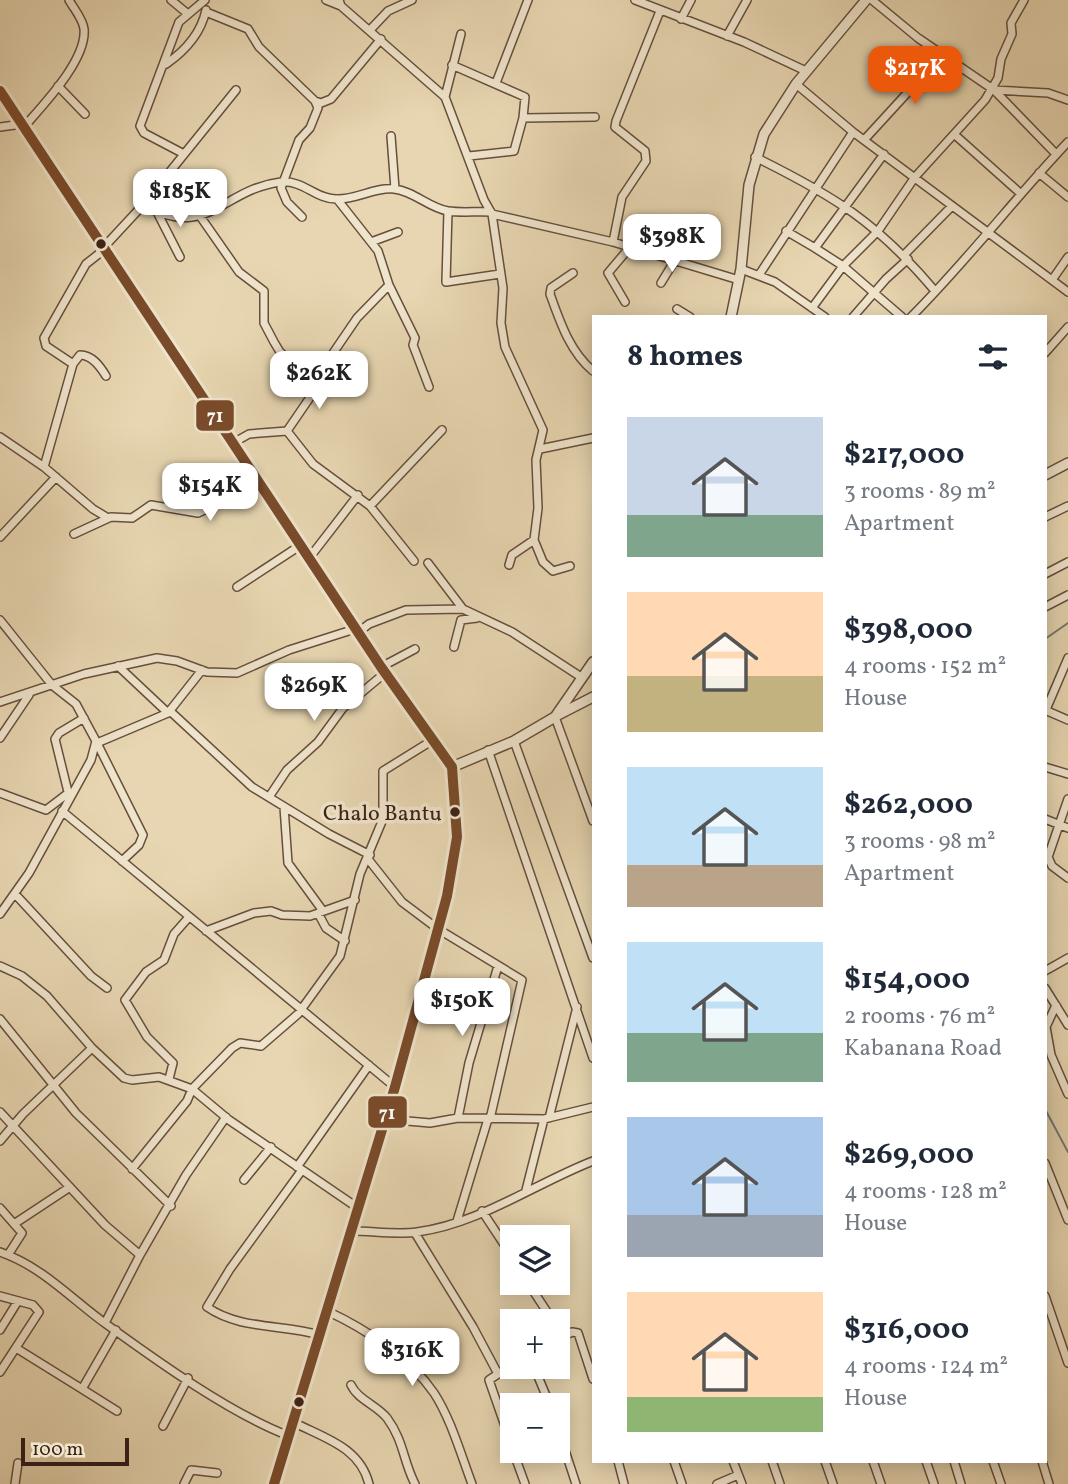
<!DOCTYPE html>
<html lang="en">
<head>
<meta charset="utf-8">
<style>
  body { margin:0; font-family:Vollkorn,serif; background:#f6f6f7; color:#1f2937; height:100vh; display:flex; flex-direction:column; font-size:26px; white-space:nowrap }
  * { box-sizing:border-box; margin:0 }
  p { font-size:23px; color:#747a83 }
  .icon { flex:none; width:38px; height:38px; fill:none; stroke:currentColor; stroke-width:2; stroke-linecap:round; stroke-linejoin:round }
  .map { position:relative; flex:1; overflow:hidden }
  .sheet { position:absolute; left:592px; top:315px; width:455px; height:1148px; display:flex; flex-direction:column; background:#fff; border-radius:0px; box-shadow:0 4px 18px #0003 }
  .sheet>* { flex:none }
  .buttons { position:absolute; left:500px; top:1225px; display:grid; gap:14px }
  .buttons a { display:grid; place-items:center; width:70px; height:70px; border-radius:0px; background:#fff; box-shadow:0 4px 18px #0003; font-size:35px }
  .scale { position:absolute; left:21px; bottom:18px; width:108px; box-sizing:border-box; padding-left:7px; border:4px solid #3c2216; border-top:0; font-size:19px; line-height:24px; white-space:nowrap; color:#3c2216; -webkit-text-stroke:5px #efe4cc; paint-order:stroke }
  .price { position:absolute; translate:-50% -60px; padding:0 16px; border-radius:14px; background:#fff; color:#222; font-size:23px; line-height:46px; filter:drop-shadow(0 2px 4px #0008) }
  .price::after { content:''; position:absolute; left:50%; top:42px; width:21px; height:16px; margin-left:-10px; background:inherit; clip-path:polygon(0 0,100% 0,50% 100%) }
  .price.current { background:#ea580c; color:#fff }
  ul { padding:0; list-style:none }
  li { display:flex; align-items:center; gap:21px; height:175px; padding:0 35px }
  li span { display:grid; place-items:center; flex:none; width:196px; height:140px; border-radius:0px; color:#555 }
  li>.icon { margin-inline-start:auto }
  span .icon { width:84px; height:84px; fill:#fffc; stroke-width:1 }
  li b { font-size:30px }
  h2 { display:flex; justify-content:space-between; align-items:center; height:84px; padding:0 35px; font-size:30px }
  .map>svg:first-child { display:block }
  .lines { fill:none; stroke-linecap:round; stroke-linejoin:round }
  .stream { stroke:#747b75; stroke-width:2 }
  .minor-casing { stroke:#674f3d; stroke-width:10 }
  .tertiary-casing { stroke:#674f3d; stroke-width:12 }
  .minor { stroke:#efe4cc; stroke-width:7 }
  .tertiary { stroke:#efe4cc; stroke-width:9 }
  .bus-1-casing { stroke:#efe4cc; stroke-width:16 }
  .bus-1 { stroke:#7a4b2a; stroke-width:10 }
  .bus-dot { fill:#3c2216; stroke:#efe4cc; stroke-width:2.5 }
  .labels { text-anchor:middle; stroke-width:7; stroke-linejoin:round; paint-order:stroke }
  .bus-label { font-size:22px; fill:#3c2216; stroke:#efe4cc; text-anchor:end }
  .line-badge { stroke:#efe4cc; stroke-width:2.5 }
  .badge-label { font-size:19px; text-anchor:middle; font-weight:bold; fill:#fff }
</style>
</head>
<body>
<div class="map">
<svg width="1068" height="1484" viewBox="0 0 1068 1484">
  <rect width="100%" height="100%" fill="#e7d6b1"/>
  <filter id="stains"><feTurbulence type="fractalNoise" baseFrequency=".00286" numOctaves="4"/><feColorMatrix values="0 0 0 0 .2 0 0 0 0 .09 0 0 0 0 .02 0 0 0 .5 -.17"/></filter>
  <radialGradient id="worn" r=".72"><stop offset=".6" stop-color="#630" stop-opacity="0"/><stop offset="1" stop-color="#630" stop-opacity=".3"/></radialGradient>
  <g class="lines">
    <path class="stream" d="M1045,639L1068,623
      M1045,1109L1068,1152"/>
    <g class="minor-casing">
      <path id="minor" d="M171,0L188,14
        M326,0L341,6
        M339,0L341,6L445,97L484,200L492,214L503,288L501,323L505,347L543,430L536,460L538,508L534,540L512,555L509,565
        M635,0L744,42L806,71
        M872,0L918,38L994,90L1056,154
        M206,12L248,29L259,47L315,101L318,108L310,128L299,140L281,188L287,202L302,217
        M681,19L691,0
        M370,30L388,11L412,0
        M727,36L747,0
        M166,64C185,51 201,33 206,10
        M452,65L525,97L523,118
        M496,83L528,0
        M796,84L853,132L1068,292
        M58,86L85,114
        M994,90L1048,93L1068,100
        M445,97L461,34
        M315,101L321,103L331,99L381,39
        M0,127L22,124
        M24,127C43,105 87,60 84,29C83,19 74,9 69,0
        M955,135L1020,193
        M391,136L395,189
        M865,139L920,79L939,51
        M184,154L144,133L140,126L179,22L205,0
        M884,154L815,248L843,266L902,317
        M469,156L514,151L523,118L595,117
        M755,157C834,196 877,222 935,291
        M170,173L239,272L264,291V323L274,342L280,352L314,381
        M1039,173L1068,197
        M143,205C208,241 222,189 281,182C303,180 316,199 336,199C356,200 374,187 394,189C414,191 429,208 448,211C462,213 477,211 491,212
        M448,211L446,282L500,274
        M158,214L180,257
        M492,214L613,242L739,280
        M786,231L815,248
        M371,242L398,232
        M613,242L622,197L646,161L645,151L615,127L616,121L660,11
        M104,247L143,205L236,90
        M904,255L951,207
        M741,269L775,282L825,317
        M573,273L551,288L550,294C560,322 570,352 593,371
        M759,275L853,132
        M1052,280L1068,257
        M661,283L675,260
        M389,285L415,338L413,345L429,387
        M625,302L608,273L630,247
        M812,308L843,266L878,231L915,177L985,100L998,78L1001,59L1012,34L1011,23L1024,0
        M677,309L690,317
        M853,317L886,279L908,259
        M911,317C967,261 1014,199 1068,142
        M1045,353L1068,327
        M73,364L46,346L44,338L86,264L105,249
        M287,431L313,464L370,506L414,561
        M0,437L44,467L93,509L108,518
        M233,443L249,434L287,431L313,393L314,381L357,318L389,285L378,251L337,199
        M540,449L593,438
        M44,467L73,364L80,355C92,355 100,366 106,376
        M370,506L442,430
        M1045,517L1068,506
        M74,534L111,517L132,518L151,505L198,513L260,484
        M0,537L56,477
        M534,540L543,562L553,571L570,566
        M310,557L358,495
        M428,563L463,609
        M1045,574L1068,562
        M237,587L301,545
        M1045,607L1068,595
        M0,620L52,685L76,704L96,741L91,760L29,873L0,914
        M360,631L369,624L406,610L463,609L512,632L581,677
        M454,647L461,620L477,618
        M118,666L168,713
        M381,667L415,649
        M0,702L84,674L157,658L177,661L207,672L237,673L289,650L358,628
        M1045,710L1068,720
        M170,711L252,787L329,834L370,855
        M1045,712L1068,658
        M555,717L593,821
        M0,738L29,695
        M96,741L143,835L139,845L122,861
        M514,741L593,958
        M97,743L168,713L202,670
        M488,750L593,1058
        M1045,767L1068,774
        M0,793L46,810L67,794
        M69,796L55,739L59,733L84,718
        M269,797L287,770L318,742L343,708L385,673
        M1068,799L1048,857L1052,866L1068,878
        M284,807L288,863L323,911
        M62,811L395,1087
        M1045,819L1068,828
        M368,859L402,902L438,929L522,980L490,1119
        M15,894L91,976L107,988
        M318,913L326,928L345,941
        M206,931L254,913L271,911L282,915L310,916L355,900
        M0,966L22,976L47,996L92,1048L124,1078L132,1080L159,1077L192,1089L229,1120L358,1208
        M1045,971L1068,958
        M1045,988L1068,1025
        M1056,1005L1046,1027L1051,1055L1068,1094
        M0,1019L76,1113L171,1206
        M169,1079L173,1063L147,1037L125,1000L146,972L164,960L174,934L189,917
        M0,1112L105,1225L140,1255L105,1323
        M458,1118L469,1063L498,966
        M549,1118L577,1007
        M385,1119L430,1123L458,1118L544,1119L593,1107
        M0,1141L23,1114L92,1048
        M1045,1163L1068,1220
        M297,1167L369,1065
        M132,1169L187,1101L192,1089L232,1048L240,1043L261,1046L298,1014L340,956L360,874L383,819V771L433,740
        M302,1170L230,1269L207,1307C240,1330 283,1324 320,1335
        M244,1180L271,1147
        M526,1190L544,1119
        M0,1208L22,1233L8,1255
        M482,1211L513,1258
        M457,1221L488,1119
        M14,1224L70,1187
        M352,1231C373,1231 396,1235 417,1232C479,1224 536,1183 593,1161
        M415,1233L473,1327L497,1372
        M0,1252C43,1267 70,1298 106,1324C157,1361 231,1414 289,1436
        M140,1255L186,1175L226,1117
        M528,1283L553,1321
        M0,1296L33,1305L39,1312L0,1372
        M1045,1296L1068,1363
        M327,1311C366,1329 410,1358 434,1393C451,1419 461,1455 472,1484
        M0,1330L18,1301
        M558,1339L572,1332L578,1333L593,1379
        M16,1348L82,1389L116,1330
        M513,1364L489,1380L513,1449
        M534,1367L550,1405
        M351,1385C358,1400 377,1405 387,1418C404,1441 403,1461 415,1484
        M82,1389L117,1411
        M293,1422C324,1438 360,1447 369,1484
        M163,1426L188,1378
        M558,1429L576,1484
        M513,1451L525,1484
        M618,1461L624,1484
        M674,1461L682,1484
        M733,1461L742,1484
        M772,1461L780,1484
        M825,1461L833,1484
        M873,1461L881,1484
        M926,1461L934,1484
        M954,1461L961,1484
        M993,1461L1001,1484
        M1042,1461L1049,1484
        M15,1484L18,1463
        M184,1484L191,1470L217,1473
        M717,1484L738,1475"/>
    </g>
    <g class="tertiary-casing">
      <path id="tertiary" d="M0,91L381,667L452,767L457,837L447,896L395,1087L274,1484
        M731,317L741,269L749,185L764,134L796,84L866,0
        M1045,475L1068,463
        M556,716L593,697
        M452,767L514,741L555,717L593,662"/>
    </g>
    <use href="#minor" class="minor"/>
    <use href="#tertiary" class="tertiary"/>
    <g class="bus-1-casing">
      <path id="bus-1" d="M0,91L381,667L452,767L457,837L447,896L395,1087L274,1484"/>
    </g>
    <use href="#bus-1" class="bus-1"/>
  </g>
  <g class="bus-dot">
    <circle cx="101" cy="244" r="6"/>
    <circle cx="455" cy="812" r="6"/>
    <circle cx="299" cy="1402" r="6"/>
  </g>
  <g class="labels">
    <g class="bus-label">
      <text x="442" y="820">Chalo Bantu</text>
    </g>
  </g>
  <g class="line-badge">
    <rect x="195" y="399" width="40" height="33" rx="7" fill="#7a4b2a"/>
    <rect x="367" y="1095" width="41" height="34" rx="7" fill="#7a4b2a"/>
  </g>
  <g class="badge-label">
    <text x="215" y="422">71</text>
    <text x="387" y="1119">71</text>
  </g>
  <rect width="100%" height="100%" filter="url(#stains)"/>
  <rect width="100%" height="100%" fill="url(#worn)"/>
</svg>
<div class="buttons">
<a><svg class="icon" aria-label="layers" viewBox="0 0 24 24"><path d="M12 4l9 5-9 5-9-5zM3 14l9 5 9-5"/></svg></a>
<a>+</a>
<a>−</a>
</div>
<div class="scale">100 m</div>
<b class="price current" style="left:915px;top:106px">$217K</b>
<b class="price" style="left:180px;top:229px">$185K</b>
<b class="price" style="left:672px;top:274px">$398K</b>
<b class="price" style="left:319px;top:411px">$262K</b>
<b class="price" style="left:210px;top:523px">$154K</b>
<b class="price" style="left:314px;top:723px">$269K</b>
<b class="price" style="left:462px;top:1038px">$150K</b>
<b class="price" style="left:412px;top:1388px">$316K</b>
<section class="sheet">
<h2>8 homes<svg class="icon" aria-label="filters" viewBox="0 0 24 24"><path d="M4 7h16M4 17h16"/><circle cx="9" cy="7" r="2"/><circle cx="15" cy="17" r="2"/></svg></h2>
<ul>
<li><span style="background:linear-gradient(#c9d6e8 70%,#7fa58c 0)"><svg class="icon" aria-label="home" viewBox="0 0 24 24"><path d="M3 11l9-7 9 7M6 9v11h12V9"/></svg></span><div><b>$217,000</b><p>3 rooms · 89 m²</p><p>Apartment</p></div></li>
<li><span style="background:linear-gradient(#ffd9b3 60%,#c2b280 0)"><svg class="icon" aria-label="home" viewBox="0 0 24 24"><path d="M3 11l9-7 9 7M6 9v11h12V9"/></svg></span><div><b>$398,000</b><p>4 rooms · 152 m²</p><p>House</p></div></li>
<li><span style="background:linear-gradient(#bfe0f5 70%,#b9a48a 0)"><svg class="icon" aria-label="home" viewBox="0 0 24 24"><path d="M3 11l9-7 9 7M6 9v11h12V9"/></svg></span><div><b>$262,000</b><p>3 rooms · 98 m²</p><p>Apartment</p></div></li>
<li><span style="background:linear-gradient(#bfe0f5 65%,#7fa58c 0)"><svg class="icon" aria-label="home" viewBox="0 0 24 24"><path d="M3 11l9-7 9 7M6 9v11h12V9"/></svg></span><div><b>$154,000</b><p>2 rooms · 76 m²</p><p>Kabanana Road</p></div></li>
<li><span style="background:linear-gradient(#a9c7e8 70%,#9aa5b1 0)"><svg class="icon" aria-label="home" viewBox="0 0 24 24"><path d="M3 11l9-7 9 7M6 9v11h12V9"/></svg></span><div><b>$269,000</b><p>4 rooms · 128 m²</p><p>House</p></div></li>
<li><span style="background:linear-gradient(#ffd9b3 75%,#8fb573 0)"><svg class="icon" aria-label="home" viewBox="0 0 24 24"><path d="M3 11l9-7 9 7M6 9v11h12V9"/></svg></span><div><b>$316,000</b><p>4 rooms · 124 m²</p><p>House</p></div></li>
</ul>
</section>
</div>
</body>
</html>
